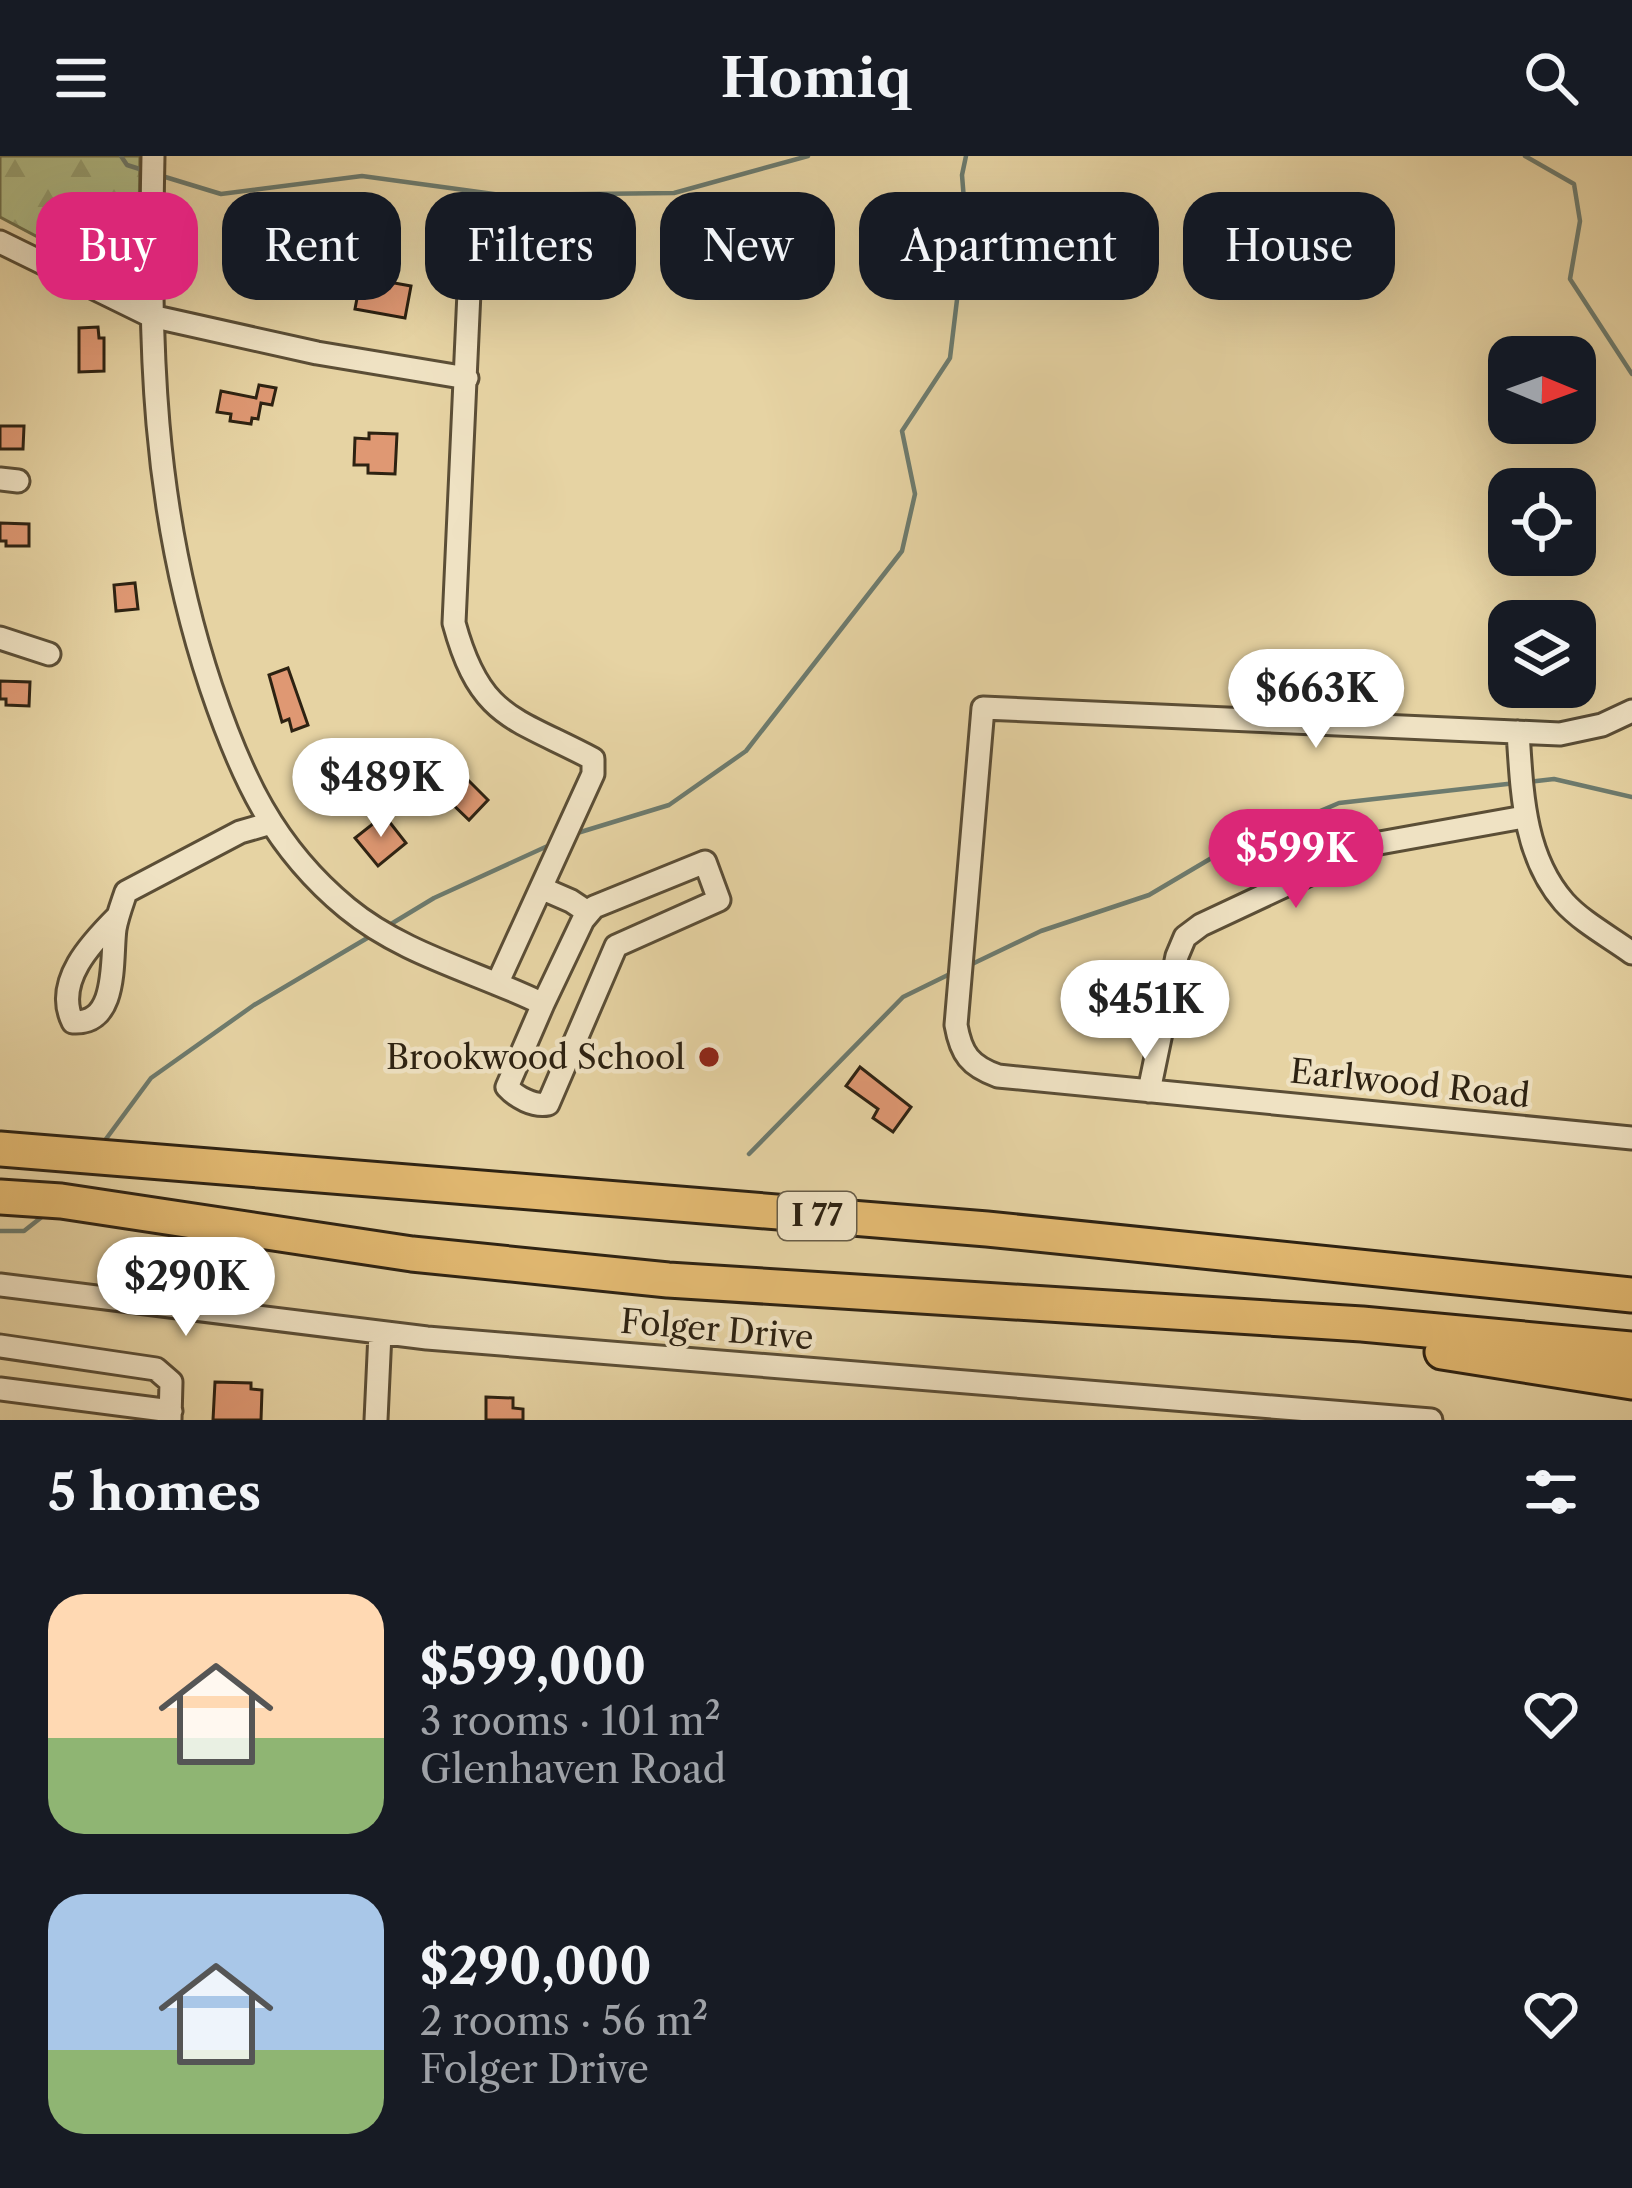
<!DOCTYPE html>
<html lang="en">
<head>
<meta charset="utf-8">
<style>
  body { margin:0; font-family:"Libre Caslon Text",serif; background:#242831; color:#f1f3f6; height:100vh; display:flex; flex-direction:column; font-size:45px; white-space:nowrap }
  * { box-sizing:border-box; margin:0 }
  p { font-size:39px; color:#9ea1a6 }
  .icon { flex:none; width:66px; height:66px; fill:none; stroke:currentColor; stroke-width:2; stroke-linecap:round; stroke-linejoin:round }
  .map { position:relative; height:1264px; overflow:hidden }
  .side { display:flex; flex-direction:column; background:#171b24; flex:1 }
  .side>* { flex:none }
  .hud { position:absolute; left:36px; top:36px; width:1560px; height:108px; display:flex; gap:24px }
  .needle { width:78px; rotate:91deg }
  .buttons { position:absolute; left:1488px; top:180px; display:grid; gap:24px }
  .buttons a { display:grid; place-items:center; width:108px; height:108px; border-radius:24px; background:#171b24; box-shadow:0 12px 48px #0002; font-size:60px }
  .price { position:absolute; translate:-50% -102px; padding:0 27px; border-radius:42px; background:#fff; color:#222; font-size:39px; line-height:78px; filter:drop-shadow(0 3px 6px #0008) }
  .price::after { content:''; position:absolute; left:50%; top:72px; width:36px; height:27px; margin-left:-18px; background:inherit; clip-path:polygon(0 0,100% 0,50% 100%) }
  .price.current { background:#db2777; color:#fff }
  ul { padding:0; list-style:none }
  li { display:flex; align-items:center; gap:36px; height:300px; padding:0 48px }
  li span { display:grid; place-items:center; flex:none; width:336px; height:240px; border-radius:36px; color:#555 }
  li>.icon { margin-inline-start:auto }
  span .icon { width:144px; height:144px; fill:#fffc; stroke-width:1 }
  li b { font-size:51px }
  h2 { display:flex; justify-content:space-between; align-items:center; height:144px; padding:0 48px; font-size:51px }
  .tag { padding:0 42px; border-radius:36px; background:#171b24; box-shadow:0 12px 48px #0002; font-size:42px; line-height:108px }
  .tag.current { background:#db2777; color:#fff }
  header { display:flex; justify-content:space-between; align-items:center; height:156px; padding:0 48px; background:#171b24; font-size:54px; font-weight:800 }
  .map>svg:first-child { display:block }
  .forest { fill:url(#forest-firs); stroke:#70704d; stroke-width:3 }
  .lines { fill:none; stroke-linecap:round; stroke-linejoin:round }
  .stream { stroke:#6d7b6e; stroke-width:4.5 }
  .building { fill:#df9873; stroke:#2d2212; stroke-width:3 }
  .minor-casing { stroke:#5b4e36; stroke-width:27 }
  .highway-casing { stroke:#2d2212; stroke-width:39 }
  .minor { stroke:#efe2c3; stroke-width:21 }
  .highway { stroke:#e3ba72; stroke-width:33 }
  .poi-dot { fill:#8f2418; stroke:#efe2c3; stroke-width:4.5 }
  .labels { text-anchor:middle; stroke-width:9; stroke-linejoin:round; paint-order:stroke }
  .shield { fill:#efe2c3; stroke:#675c47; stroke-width:3 }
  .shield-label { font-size:30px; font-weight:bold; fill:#2d2212 }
  .poi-label { font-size:33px; fill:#2d2212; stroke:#efe2c3; text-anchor:end }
  .street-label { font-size:33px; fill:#2d2212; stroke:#efe2c3 }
</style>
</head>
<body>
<header><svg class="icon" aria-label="menu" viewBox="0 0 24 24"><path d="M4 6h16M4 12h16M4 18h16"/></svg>Homiq<svg class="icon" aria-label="search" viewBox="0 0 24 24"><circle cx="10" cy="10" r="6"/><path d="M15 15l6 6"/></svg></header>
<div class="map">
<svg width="1632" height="1264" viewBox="0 0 1632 1264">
  <defs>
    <pattern id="forest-firs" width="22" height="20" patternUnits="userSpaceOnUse" patternTransform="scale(3)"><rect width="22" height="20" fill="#b2bd88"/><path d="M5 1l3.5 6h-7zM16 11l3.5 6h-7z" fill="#99a274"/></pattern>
  </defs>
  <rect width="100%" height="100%" fill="#e6d3a3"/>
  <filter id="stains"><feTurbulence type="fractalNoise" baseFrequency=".00167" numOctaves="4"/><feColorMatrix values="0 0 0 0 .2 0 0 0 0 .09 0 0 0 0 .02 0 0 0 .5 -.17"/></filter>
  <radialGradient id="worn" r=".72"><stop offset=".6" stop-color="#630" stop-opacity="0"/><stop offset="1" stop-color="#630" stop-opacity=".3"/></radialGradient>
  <path class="forest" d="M0,0H140L138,126L130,130L0,61Z"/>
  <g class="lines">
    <path class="stream" d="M121,0L127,9L146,15
      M1525,0L1574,28L1580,65L1570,123L1632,218
      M162,20L221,38L362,20L501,39L674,37L808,0
      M1528,626L1554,623L1632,641
      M574,678L669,649L746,595L902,395L915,338L902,275L950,202L966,69L962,19L966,0
      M391,768L434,742L552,688
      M970,809L1041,775L1149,739L1215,700L1339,647L1516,627
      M103,987L151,922L254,849L369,781
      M749,998L903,841L954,816
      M0,1075H24L43,1060"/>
  </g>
  <path class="building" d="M361,121L411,130L405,162L355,153Z
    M98,171L99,182H104V215L79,216V172Z
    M259,229L276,232L272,249L261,247L258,263L252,262L251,268L230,265L231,258L217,256L221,235L256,242Z
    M0,270H24L23,293H0Z
    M369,277L397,278L395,318L368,317V309H354L355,282L369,283Z
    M0,367L29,368V390H6V385H0Z
    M135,427L138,453L116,455L114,429Z
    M288,512L308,569L292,575L289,563L282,566L269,519Z
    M0,525L30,526L29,550L6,549V543H0Z
    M465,621L488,644L469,664L445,641Z
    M384,659L406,687L378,710L355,682Z
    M860,911L911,951L893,976L873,962L878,953L846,930Z
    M215,1226L251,1227V1233L262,1234L261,1264H213Z
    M486,1241L513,1242V1252L523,1253V1264H486Z"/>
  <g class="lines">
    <g class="minor-casing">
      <path id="minor" d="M153,0C149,187 151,351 211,531C241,620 273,691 347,752C404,799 478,816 543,848L507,931C516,941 534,951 548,948L616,790L719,744L705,706L594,751L583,764L543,848
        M0,86L151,160L317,197L467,222
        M470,114L454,467C480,563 514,561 593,603V618L497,828
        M0,323L18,325
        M0,482L49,498
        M1632,555L1602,569L1560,578L983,552L956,869C961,898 970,910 998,920L1632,982
        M1518,576C1522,635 1523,699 1564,746C1582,766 1610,781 1632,797
        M541,732L571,745L589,757
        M118,760C92,786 53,826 73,866C119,869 111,802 115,773C117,761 122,748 126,736L240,676L268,668
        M1149,935L1177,800L1185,781L1201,769L1374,688L1524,661
        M0,1129L427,1182L1431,1264
        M0,1190L156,1213L171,1226L170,1264
        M0,1233L171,1255
        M376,1264L380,1177"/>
    </g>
    <g class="highway-casing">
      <path id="highway" d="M0,993L987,1073L1632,1139
        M0,1041L61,1045L412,1098L668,1124L1362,1168L1632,1193
        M1442,1196L1632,1226"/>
    </g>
    <use href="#minor" class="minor"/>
    <use href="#highway" class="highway"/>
  </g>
  <circle class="poi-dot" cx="709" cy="901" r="12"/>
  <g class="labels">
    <rect class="shield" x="778" y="1036" width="78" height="48" rx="9"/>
    <g class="shield-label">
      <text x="817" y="1070">I 77</text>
    </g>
    <g class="poi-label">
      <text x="685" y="913">Brookwood School</text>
    </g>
    <g class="street-label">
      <text transform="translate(1410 927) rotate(6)" y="12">Earlwood Road</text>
      <text transform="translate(717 1173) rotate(5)" y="12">Folger Drive</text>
    </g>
  </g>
  <rect width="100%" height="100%" filter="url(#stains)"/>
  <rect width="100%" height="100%" fill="url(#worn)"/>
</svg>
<div class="buttons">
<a><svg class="needle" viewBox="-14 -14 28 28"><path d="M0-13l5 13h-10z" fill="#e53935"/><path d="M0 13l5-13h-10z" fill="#9ea1a6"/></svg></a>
<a><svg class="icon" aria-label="locate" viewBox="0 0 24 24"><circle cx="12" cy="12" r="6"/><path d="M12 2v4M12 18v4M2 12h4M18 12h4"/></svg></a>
<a><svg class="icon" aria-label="layers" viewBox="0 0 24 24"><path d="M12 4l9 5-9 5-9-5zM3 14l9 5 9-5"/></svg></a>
</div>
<b class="price" style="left:1316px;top:595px">$663K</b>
<b class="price" style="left:381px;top:684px">$489K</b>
<b class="price current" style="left:1296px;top:755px">$599K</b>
<b class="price" style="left:1145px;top:906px">$451K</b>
<b class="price" style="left:186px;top:1183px">$290K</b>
<div class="hud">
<a class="tag current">Buy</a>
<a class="tag">Rent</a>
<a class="tag">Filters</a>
<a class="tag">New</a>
<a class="tag">Apartment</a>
<a class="tag">House</a>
</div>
</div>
<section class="side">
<h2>5 homes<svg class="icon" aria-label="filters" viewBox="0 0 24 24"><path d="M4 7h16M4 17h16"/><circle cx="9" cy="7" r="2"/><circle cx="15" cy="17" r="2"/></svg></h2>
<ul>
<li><span style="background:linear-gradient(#ffd9b3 60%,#8fb573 0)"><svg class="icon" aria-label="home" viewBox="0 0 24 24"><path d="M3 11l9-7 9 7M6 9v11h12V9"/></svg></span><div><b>$599,000</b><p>3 rooms · 101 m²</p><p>Glenhaven Road</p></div><svg class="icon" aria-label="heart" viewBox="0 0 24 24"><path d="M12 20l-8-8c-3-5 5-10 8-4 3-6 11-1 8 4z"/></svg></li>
<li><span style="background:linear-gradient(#a9c7e8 65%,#8fb573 0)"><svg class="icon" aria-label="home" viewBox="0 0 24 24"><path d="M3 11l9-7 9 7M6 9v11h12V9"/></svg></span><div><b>$290,000</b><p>2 rooms · 56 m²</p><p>Folger Drive</p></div><svg class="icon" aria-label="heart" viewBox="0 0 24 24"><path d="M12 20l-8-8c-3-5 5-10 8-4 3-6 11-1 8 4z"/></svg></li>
</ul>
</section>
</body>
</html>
